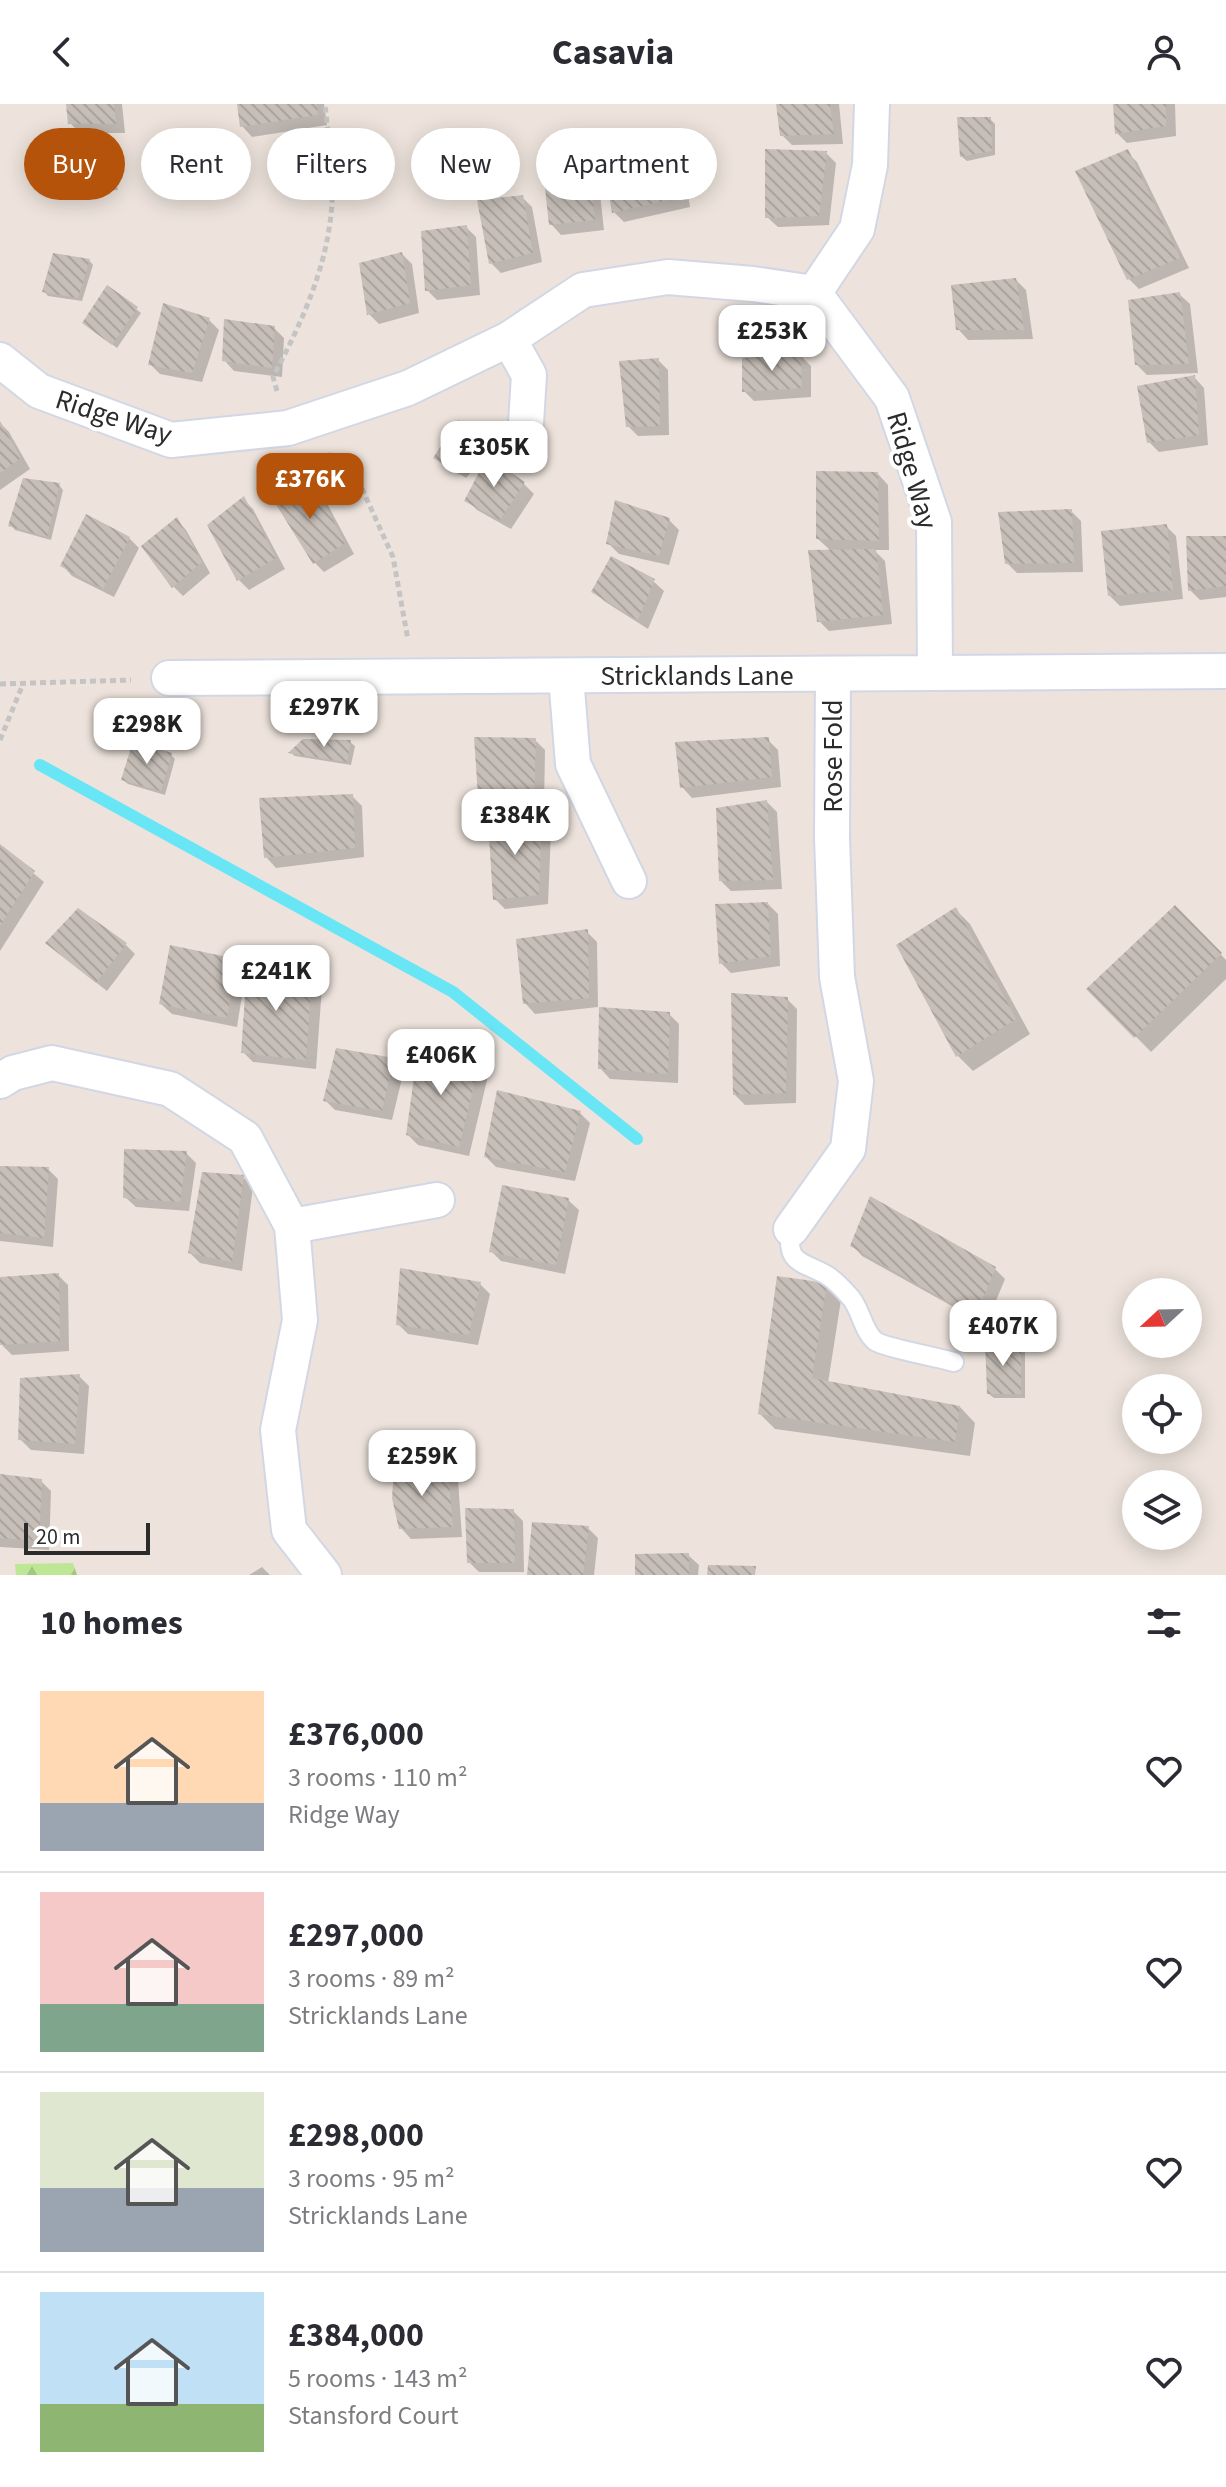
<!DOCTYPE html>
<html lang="en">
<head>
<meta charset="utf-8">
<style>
  body { margin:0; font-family:"Source Sans 3",sans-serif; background:#f7f7f7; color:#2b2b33; height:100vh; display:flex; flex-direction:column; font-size:30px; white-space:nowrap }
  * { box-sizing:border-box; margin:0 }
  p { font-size:26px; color:#7c7c81 }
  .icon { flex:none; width:44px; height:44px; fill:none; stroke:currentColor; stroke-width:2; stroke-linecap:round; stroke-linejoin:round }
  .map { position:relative; height:1471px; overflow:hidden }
  .details { display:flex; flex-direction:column; background:#fff; flex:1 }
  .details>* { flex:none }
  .banner { position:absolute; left:24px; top:24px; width:800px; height:72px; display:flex; gap:16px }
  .needle { width:52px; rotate:248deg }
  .buttons { position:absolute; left:1122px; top:1174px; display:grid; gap:16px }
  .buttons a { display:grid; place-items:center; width:80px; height:80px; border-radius:50%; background:#fff; box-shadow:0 4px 20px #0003; font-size:40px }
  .scale { position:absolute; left:24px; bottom:20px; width:126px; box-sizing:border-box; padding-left:8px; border:4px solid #2b2b2b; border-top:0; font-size:22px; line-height:28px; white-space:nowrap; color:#2b2b2b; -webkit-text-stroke:6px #fff; paint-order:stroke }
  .price { position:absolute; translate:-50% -68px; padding:0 18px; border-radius:16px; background:#fff; color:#222; font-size:26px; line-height:52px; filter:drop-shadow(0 2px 4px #0008) }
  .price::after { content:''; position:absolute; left:50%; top:48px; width:24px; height:18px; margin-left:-12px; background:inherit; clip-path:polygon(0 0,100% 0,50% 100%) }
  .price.active { background:#b45309; color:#fff }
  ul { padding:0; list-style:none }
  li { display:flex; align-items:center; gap:24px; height:200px; padding:0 40px }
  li+li { border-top:2px solid #e1e1e2 }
  li span { display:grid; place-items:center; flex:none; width:224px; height:160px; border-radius:0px; color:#555 }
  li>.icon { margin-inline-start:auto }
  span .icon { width:96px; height:96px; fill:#fffc; stroke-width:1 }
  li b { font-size:34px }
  h2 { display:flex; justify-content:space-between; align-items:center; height:96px; padding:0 40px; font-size:34px }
  .tag { padding:0 28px; border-radius:36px; background:#fff; box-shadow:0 4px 20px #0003; font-size:28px; line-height:72px }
  .tag.active { background:#b45309; color:#fff }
  header { display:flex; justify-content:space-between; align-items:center; height:104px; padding:0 40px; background:#fff; font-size:36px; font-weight:700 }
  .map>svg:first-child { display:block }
  .forest { fill:url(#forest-firs) }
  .shadow { fill:#0003 }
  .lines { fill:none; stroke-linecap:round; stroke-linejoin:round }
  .stream { stroke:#69e6f6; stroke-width:12 }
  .building { fill:url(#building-back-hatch) }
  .service-casing { stroke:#d1d7e4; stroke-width:22 }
  .minor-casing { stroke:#d1d7e4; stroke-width:38 }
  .path { stroke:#c4c4c4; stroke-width:5; stroke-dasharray:6 4; stroke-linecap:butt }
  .service { stroke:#fff; stroke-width:18 }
  .minor { stroke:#fff; stroke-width:34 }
  .labels { text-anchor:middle; stroke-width:8; stroke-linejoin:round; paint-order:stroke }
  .street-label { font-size:28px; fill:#2b2b2b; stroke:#fff }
</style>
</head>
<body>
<header><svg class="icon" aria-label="back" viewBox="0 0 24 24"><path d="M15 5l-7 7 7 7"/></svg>Casavia<svg class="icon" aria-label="person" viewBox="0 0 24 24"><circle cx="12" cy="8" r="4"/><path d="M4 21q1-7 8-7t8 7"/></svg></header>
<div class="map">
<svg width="1226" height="1471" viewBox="0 0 1226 1471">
  <defs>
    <pattern id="forest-firs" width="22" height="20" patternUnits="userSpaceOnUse" patternTransform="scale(2)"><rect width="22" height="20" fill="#bee795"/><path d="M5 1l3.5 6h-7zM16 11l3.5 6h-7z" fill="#a3c681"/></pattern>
    <pattern id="building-back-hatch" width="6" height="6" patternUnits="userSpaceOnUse" patternTransform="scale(2)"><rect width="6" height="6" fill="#c6beb7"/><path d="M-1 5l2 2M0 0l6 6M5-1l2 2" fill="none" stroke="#aaa39e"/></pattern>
  </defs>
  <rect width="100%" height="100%" fill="#ede3dc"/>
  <path class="forest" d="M73,1459L77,1471H16L15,1460Z"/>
  <path class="shadow" d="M68,0H122L125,29H80L70,19Z
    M239,0H324L327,21L252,33L242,22Z
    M778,0H839L843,40L792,41L782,31Z
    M1115,0H1175L1176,32L1127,39L1117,29Z
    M990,15L995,20V51L967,57L962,53Z
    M671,39L681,49L690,103L624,118L614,108Z
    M105,47L109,52L118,86L67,88L63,84Z
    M1127,48L1137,58L1189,164L1139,185L1129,175Z
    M826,49L836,59L829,121L778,123L767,113Z
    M587,52L597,62L604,126L561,131L551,120Z
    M522,93L532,103L542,158L501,169L491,159Z
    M466,123L476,133L480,191L437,196L427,186Z
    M402,150L412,160L419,209L379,220L369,210Z
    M89,156L93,161L82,197L48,192L44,187Z
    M1016,176L1026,186L1033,235L968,236L958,225Z
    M1179,190L1190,200L1198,269L1147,271L1137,261Z
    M136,205L141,209L117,244L90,224Z
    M209,216L219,226L202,278L160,270L150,260Z
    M274,224L284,234L282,273L234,267L224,256Z
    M801,252L811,262V293L754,297L744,287Z
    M658,256L668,266L669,331L638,332L628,322Z
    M1194,273L1204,284L1208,341L1159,348L1149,338Z
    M0,319L9,328L30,365L0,386Z
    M487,340L492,344L466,374L436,354Z
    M488,355L524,380L534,390L511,425L477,406L467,396Z
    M878,370L888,381L889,446H874L885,457L892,520L829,527L819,517L831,447L818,435Z
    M312,380L322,390L354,450L324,468L314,458Z
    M59,381L63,386L51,436L15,426L11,421Z
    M243,395L253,405L285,465L249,486L239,476Z
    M1071,407L1081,417L1083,468L1017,469L1007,459Z
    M177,416L186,426L210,469L183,492L173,482Z
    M669,416L679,426L669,461L619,450L609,440Z
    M1166,422L1176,432L1183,495L1120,502L1110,492Z
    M129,434L139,444L114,493L72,472L62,461Z
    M1226,434V493L1200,496L1190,486Z
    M653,477L664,487L648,525L604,497L594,487Z
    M535,636L545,646L544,706L490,702L480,692Z
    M768,636L778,646L781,683L692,694L682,683Z
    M350,638L355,642L351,661L295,652L291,649Z
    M170,650L175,655L165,691L128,680L123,676Z
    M352,692L362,702L364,753L276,764L266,753Z
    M767,698L777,708L782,785L731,787L721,777Z
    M541,716L551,727L548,800L505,805L495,795Z
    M0,742L44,778L0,847Z
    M768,800L778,810L780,862L731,869L721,859Z
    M1175,803L1226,856V875L1151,948L1089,885Z
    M955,805L970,820L1030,930L973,967L958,952L899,842Z
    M587,828L597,838L598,903L535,910L525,899Z
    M125,840L135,850L107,887L57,848Z
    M236,857L246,867L237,923L172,910L161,900Z
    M311,873L322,883L316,965L253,958L243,948Z
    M787,895L797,905L796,999L745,1001L735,991Z
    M669,910L679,920L678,979L610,975L600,964Z
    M393,956L404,966L392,1016L335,1006L325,996Z
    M478,961L488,972L469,1052L418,1041L408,1031Z
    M580,1009L590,1019L575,1077L496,1063L486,1053Z
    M186,1049L196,1059L189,1107L136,1103L125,1093Z
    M0,1064L48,1065L58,1075L53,1143L0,1137Z
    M243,1073L253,1083L242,1167L200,1159L190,1149Z
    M568,1096L579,1106L565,1170L501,1157L491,1147Z
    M852,1141L995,1165L1005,1175L986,1221L862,1152Z
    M58,1171L68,1181L69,1247L12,1251L2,1241Z
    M480,1180L490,1190L478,1241L408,1230L398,1220Z
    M826,1181L841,1196L828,1279L960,1303L975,1319L970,1352L775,1325L760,1310Z
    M1020,1244L1025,1248V1294H994L989,1290Z
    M79,1272L89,1282L84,1350L31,1346L20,1335Z
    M447,1366L458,1376L462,1433L411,1435L401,1424Z
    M0,1372L41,1377L51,1387L49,1446L0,1443Z
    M513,1407L523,1417L524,1468H479L469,1458Z
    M588,1424L598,1434L594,1471H529Z
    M688,1451L699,1461L698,1471H637Z
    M262,1463L270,1471H249Z"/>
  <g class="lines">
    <path class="stream" d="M40,661L453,888L637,1035"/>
  </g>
  <path class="building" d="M66,0H114L116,20H68Z
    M237,0H317L318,11L240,23Z
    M776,0H830L834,30L780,32Z
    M1113,0H1166V22L1115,30Z
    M957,13H991L992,47L960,53Z
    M671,36L681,93L612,109L602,51Z
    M105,45L115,82L61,84L60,50Z
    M765,45L827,47L819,112L765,114Z
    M1128,45L1180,154L1127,176L1075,67Z
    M588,50L595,116L549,121L542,56Z
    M523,91L533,149L489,160L477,96Z
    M467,121L471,181L425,187L421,127Z
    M402,148L410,199L367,211L359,159Z
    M53,149L90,155L78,194L42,188Z
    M1016,174L1024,226H956L951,181Z
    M107,181L138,203L112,241L82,219Z
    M1180,188L1189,260L1135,261L1128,196Z
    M163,199L210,214L192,269L148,261Z
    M224,215L275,222L272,264L222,257Z
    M801,250L802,284L742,288V254Z
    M659,254L660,322L626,323L619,257Z
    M1195,271L1199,331L1147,339L1137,282Z
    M458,316L489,339L460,371L433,354Z
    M0,317L21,354L0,369Z
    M487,353L525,378L500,416L464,397Z
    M816,367L878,368L879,437L816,435Z
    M23,374L60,379L47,433L8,422Z
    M313,377L345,439L313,460L272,394Z
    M244,392L276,454L237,477L207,421Z
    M615,396L670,414L659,452L606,440Z
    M1072,405L1074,459L1005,460L998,408Z
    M86,410L130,433L103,485L60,462Z
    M177,413L202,458L172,484L141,442Z
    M1167,420L1173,486L1108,492L1101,427Z
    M1186,432H1226V482L1188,487Z
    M876,445L883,511L817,518L808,446Z
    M611,452L655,475L638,516L591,488Z
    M474,633L536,634L534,697L478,692Z
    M769,633L772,673L680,684L675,638Z
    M303,635L351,636L347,658L288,649Z
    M133,637L172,649L161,687L121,676Z
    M353,690L355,744L264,754L259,694Z
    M767,696L773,776L719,777L716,704Z
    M542,714L539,791L493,796L488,716Z
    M0,740L35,767L0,822Z
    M768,798L771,852L719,860L715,800Z
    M1175,801L1222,849L1134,934L1086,885Z
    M956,803L1016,915L956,953L896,841Z
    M78,804L127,839L96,879L45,839Z
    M588,825L589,894L523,900L516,835Z
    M170,841L237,855L227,914L159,900Z
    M267,863L312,871L306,956L241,949L247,864Z
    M731,889L788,893L786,989L733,991Z
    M599,903L670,908L668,970L598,965Z
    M336,944L394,954L382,1007L323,997Z
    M418,944L479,960L459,1043L406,1031Z
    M497,986L581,1007L565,1068L484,1053Z
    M124,1045L187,1047L180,1098L123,1094Z
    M0,1062L49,1063L44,1134L0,1129Z
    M202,1068L244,1071L232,1158L188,1149Z
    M502,1081L569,1094L556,1161L489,1148Z
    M870,1092L996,1163L975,1213L850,1142Z
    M400,1164L481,1178L469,1231L396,1221Z
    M59,1169L60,1237L0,1241V1173Z
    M777,1172L827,1179L812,1274L960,1302L955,1338L758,1310Z
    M985,1236L1021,1242V1290H987Z
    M80,1270L75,1340L18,1336L20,1274Z
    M448,1364L453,1423L399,1425L392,1394L394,1365Z
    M0,1370L42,1375L39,1437L0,1434Z
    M465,1404L514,1405L515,1459H467Z
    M532,1418L589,1422L583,1471H527Z
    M689,1449V1471H635V1450Z
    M708,1461L756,1462L755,1471H707Z"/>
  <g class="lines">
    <g class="service-casing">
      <path id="service" d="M791,1125C785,1162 804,1157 828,1172C837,1178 844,1186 851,1194C861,1206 863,1227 875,1237C883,1243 940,1254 954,1258"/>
    </g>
    <g class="minor-casing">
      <path id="minor" d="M814,189L857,125L870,61L872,0
        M509,235L529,271L525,335
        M0,256L39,287L171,336L288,324L408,284L509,235L583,186L668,173L753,180L814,189L892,294L934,418L935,569
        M566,572L573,660L629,777
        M169,574L1226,567
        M0,977L13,969L52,959L170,985L245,1034L292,1122L300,1216L278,1326L289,1426L324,1471
        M292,1122L437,1096
        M791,1125L848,1045L856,977L837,873L832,734L833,570"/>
    </g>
    <path class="path" d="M277,287L273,273C302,218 328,162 332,99C334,67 328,32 325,0
      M328,350L354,367L393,453L408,536
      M0,580L131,576
      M0,636L23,580"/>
    <use href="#service" class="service"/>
    <use href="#minor" class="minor"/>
  </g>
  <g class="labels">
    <g class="street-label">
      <text transform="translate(114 312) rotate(18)" y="10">Ridge Way</text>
      <text transform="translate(913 366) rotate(74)" y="10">Ridge Way</text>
      <text x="697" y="581">Stricklands Lane</text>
      <text transform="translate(832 652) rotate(-90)" y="10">Rose Fold</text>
    </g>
  </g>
</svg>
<div class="buttons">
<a><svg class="needle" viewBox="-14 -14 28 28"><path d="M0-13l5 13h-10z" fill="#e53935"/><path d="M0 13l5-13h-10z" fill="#7c7c81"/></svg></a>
<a><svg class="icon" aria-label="locate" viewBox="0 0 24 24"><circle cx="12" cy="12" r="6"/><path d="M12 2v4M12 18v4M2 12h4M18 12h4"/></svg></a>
<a><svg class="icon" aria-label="layers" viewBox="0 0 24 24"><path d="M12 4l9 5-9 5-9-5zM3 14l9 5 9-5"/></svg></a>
</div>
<div class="scale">20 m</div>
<b class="price" style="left:772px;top:269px">£253K</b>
<b class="price" style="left:494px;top:385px">£305K</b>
<b class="price active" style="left:310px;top:417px">£376K</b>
<b class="price" style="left:324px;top:645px">£297K</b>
<b class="price" style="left:147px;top:662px">£298K</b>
<b class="price" style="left:515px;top:753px">£384K</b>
<b class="price" style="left:276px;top:909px">£241K</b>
<b class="price" style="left:441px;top:993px">£406K</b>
<b class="price" style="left:1003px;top:1264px">£407K</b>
<b class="price" style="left:422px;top:1394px">£259K</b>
<div class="banner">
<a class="tag active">Buy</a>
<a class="tag">Rent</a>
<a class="tag">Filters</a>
<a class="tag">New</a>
<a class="tag">Apartment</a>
</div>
</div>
<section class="details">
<h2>10 homes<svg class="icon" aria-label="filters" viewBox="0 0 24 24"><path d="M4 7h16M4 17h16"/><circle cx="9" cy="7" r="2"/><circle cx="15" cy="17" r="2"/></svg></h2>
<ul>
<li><span style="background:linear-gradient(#ffd9b3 70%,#9aa5b1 0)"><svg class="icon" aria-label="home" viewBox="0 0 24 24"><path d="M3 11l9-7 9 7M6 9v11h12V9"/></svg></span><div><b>£376,000</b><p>3 rooms · 110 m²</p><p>Ridge Way</p></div><svg class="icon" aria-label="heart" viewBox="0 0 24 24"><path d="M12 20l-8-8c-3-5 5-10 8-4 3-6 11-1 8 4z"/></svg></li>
<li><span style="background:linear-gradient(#f6c9c9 70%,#7fa58c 0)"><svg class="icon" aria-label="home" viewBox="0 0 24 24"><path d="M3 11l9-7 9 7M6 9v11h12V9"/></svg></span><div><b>£297,000</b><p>3 rooms · 89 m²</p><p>Stricklands Lane</p></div><svg class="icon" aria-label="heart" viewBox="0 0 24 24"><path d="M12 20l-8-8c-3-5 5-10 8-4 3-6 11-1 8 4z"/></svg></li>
<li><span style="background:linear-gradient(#dfe7d0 60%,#9aa5b1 0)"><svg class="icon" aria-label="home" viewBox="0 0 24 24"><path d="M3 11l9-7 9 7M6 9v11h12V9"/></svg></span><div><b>£298,000</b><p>3 rooms · 95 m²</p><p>Stricklands Lane</p></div><svg class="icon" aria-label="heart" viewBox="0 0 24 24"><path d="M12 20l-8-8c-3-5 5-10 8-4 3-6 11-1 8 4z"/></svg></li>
<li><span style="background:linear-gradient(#bfe0f5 70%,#8fb573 0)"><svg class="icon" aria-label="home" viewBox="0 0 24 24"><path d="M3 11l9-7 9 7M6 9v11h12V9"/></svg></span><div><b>£384,000</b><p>5 rooms · 143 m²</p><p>Stansford Court</p></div><svg class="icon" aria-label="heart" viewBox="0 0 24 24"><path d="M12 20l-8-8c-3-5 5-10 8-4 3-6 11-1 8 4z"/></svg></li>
</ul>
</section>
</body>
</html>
